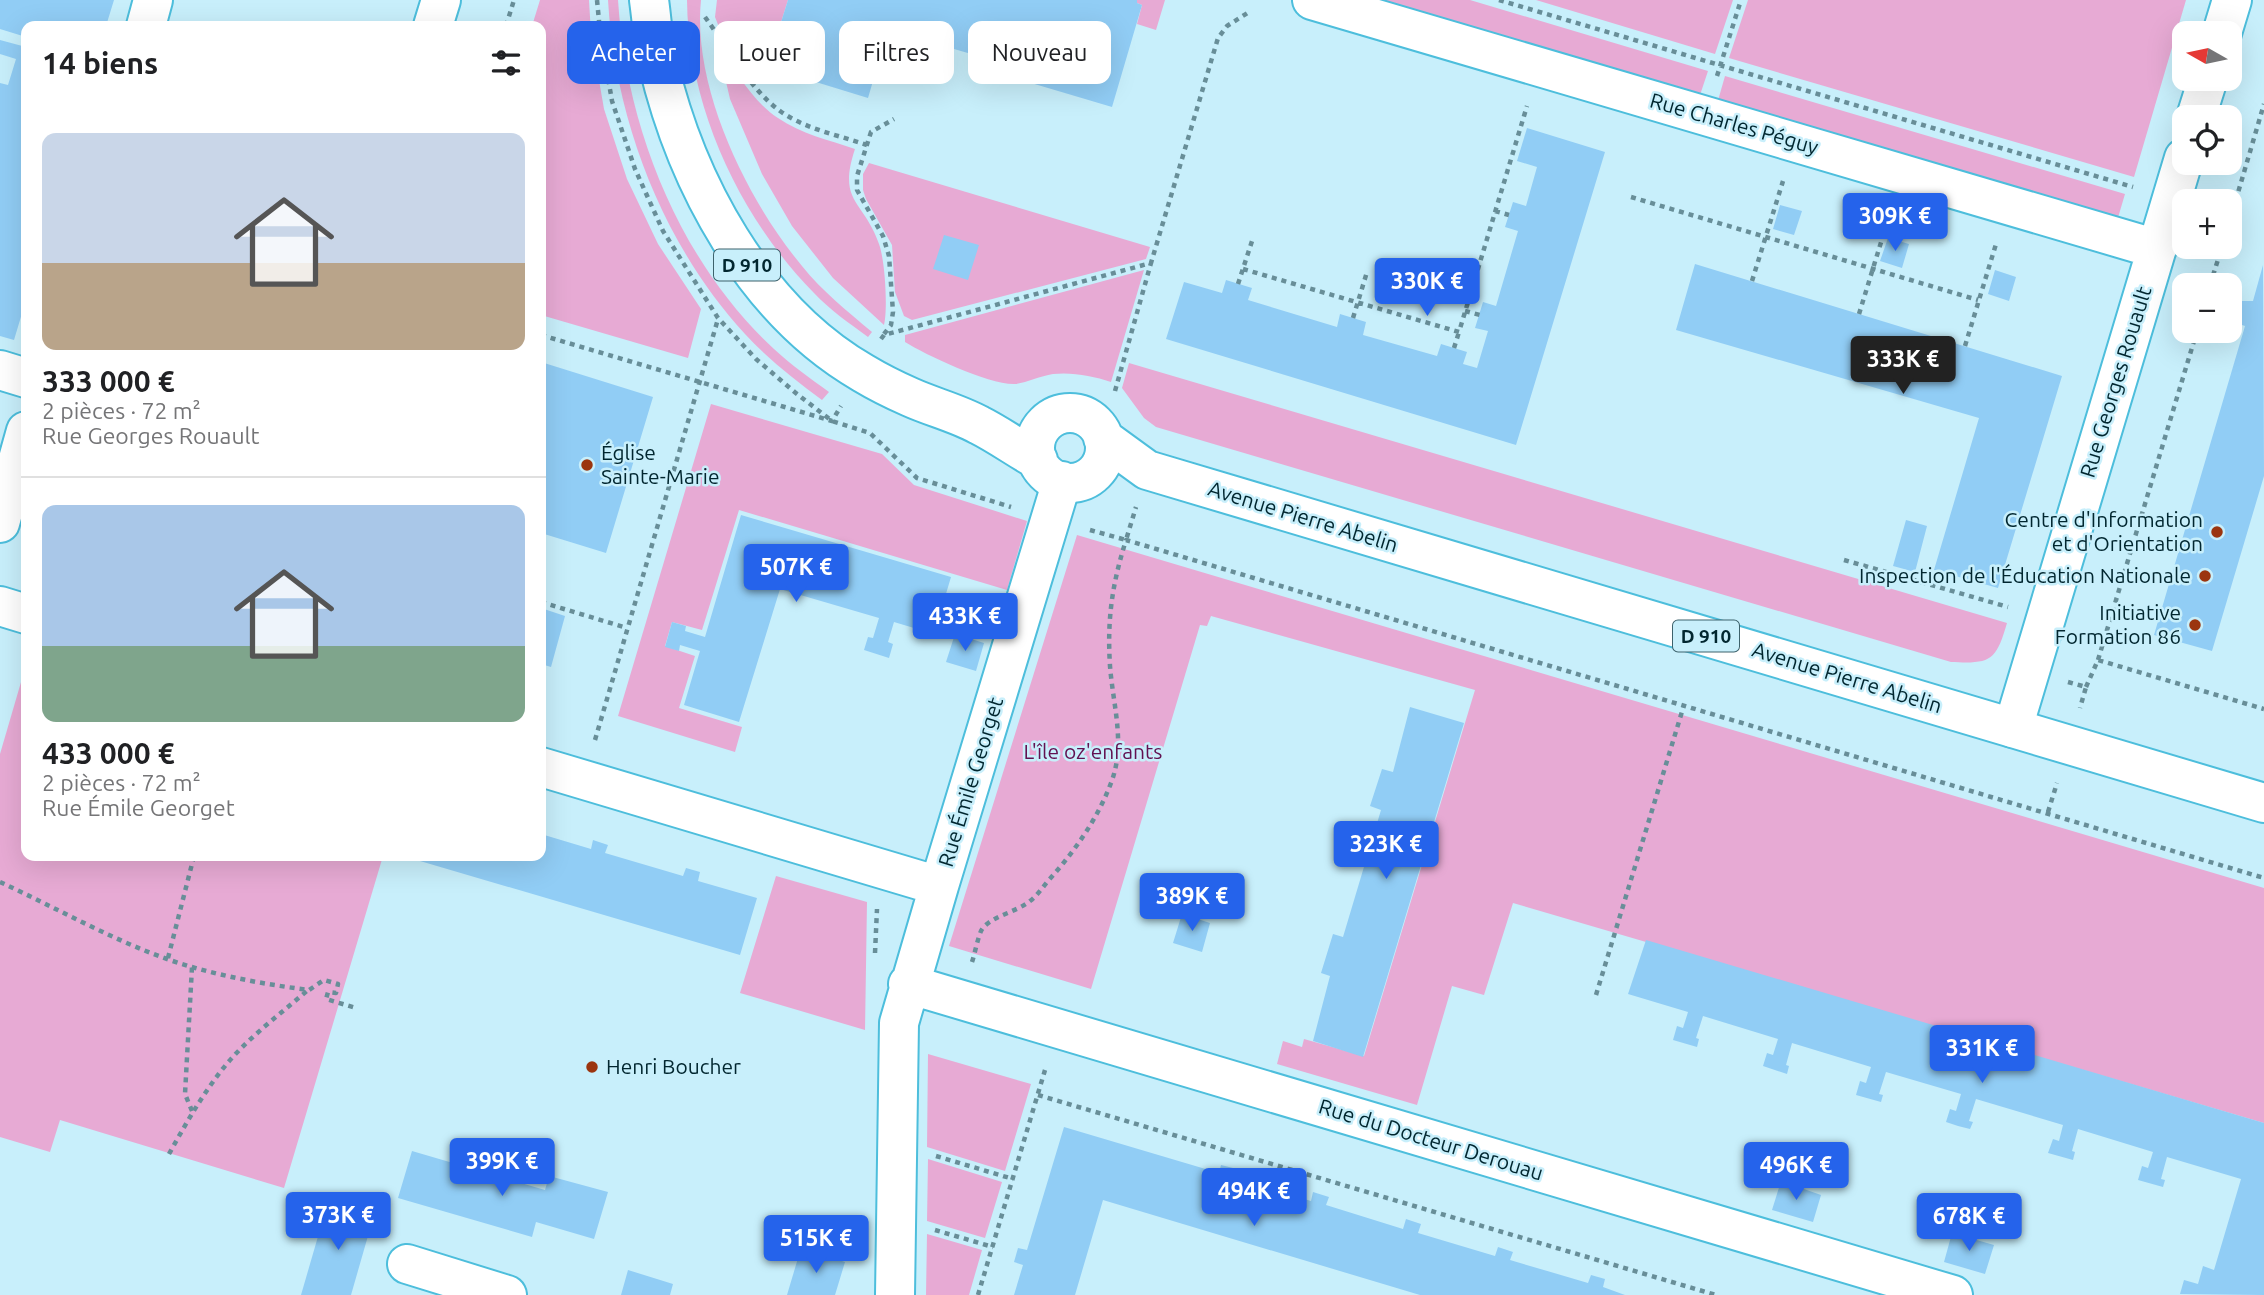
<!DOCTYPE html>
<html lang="fr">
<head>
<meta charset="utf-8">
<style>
  body { margin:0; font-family:Ubuntu,sans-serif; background:#f2f2f2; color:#202124; height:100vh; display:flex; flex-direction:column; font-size:26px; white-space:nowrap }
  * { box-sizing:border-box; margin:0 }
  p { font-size:23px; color:#757577 }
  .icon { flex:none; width:38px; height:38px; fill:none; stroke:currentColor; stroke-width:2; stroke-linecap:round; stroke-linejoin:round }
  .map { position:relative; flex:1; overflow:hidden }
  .drawer { position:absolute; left:21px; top:21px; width:525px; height:840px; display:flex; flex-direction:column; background:#fff; border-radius:14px; box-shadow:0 7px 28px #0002 }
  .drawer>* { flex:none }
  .hud { position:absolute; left:567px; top:21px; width:665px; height:63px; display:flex; gap:14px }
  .needle { width:46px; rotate:279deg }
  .fabs { position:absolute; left:2172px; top:21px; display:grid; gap:14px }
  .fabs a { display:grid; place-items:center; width:70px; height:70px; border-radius:14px; background:#fff; box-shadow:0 7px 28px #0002; font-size:35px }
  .price { position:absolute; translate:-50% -60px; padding:0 16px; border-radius:7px; background:#2563eb; color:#fff; font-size:23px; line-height:46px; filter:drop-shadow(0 2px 4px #0008) }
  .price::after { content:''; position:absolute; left:50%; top:42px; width:21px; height:16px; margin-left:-10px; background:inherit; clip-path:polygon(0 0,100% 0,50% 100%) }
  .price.current { background:#222; color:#fff }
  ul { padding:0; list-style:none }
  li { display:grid; align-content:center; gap:14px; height:371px; padding:0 21px }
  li+li { border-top:2px solid #e0e0e0 }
  li span { display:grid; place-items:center; height:217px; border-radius:14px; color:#555 }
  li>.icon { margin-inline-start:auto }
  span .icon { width:126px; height:126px; fill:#fffc; stroke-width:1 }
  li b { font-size:30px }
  h2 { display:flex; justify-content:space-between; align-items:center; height:84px; padding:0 21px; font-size:30px }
  .tag { padding:0 24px; border-radius:14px; background:#fff; box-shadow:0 7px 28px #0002; font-size:24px; line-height:63px }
  .tag.current { background:#2563eb; color:#fff }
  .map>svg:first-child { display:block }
  .green { fill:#e7aad4 }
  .building { fill:#91cdf5 }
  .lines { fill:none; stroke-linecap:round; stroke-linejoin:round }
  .minor-casing { stroke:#4dbedc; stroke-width:42 }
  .major-casing { stroke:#4dbedc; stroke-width:42 }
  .path { stroke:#688e98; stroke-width:4.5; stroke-dasharray:5 5; stroke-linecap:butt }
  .minor { stroke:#fff; stroke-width:38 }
  .major { stroke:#fff; stroke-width:38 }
  .poi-dot { fill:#9b350f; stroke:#c8effb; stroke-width:2.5 }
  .labels { text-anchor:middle; stroke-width:5; stroke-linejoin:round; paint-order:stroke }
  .shield { fill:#c8effb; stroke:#3d626c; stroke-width:2 }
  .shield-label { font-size:19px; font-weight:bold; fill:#01262f }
  .street-label { font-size:21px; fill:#01262f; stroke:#c8effb }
  .poi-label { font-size:21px; fill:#01262f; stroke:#c8effb; text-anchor:end }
  .park-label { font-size:21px; fill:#621151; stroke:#c8effb }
</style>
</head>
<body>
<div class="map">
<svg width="2264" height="1295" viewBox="0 0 2264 1295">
  <rect width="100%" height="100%" fill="#c8effb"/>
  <path class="green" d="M540,0H589L591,34L604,109L627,179L658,244L701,309L688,358L541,315V26H532Z
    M608,0H618C626,127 679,261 774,349C791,365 810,378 829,392L822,400C795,380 768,359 745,334C663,245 615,120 608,0Z
    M687,0H701C692,88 747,200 802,266C822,291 847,311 872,332L868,337C849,323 830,310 814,293C740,218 688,107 687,0Z
    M717,0H788L767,67L748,62L719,27L715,17Z
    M1137,0H1165L1156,30L1137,24L1142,5L1137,3Z
    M1370,0H1470L1708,71L1699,98Z
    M1536,0H1733L1715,54Z
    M1748,0H2186L2134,177L1729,58Z
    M718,47C736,71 753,102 778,118C801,134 829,140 855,149C837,203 864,200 879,244C885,260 888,309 884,325L833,278L792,226L762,174L730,99Z
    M1725,76L2125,194L2117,221L1717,104Z
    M869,163L1150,247L1146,259L912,320L904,316L895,292L892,245L866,199L863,190V174Z
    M1144,270L1111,382C1093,376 1073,372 1053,374C1040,376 1028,382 1016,384C991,386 926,355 905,342V335Z
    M1129,363L2007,623C1996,661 1991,664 1951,662L1156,427L1144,418L1122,388Z
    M711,404L882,454L914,485L1027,521L1007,590L739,510L702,630L672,622L665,646L695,656L679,708L742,727L735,752L618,716Z
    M1077,535L2264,888V1123L1513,903L1484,995L1452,986L1417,1105L1277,1064L1283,1041L1302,1047L1304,1039L1364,1056L1475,690L1211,616L1207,626L1200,625L1091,989L949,946Z
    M26,665V856H383L284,1188L60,1120L50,1152L0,1137V754Z
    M776,876L867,902L865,1030L740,993Z
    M928,1054L1031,1084L1005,1171L927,1147Z
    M928,1159L1002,1182L985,1238L927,1221Z
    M927,1234L982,1250L969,1295H926Z"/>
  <path class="building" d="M0,0H114L106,26H26V37L0,29Z
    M788,0H1137V3L1142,5L1112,107L1011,77L1013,66L888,30L868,98L767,67Z
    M0,40L26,47V300L14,340L0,336V83L8,85L16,59L0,54Z
    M1527,128L1605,152L1516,445L1166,339L1184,282L1222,293L1226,280L1252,288L1248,300L1337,327L1340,314L1366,322L1363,335L1437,356L1441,344L1467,352L1463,364L1477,368L1488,331L1475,328L1483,302L1496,306L1518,231L1505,227L1513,202L1526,206L1537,167L1517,161Z
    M1780,205L1802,211L1794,235L1773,229Z
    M944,235L979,245L968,280L933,269Z
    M1888,238L1909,244L1902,268L1880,261Z
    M1695,264L2062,376L1998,588L1934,570L1979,418L1676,330Z
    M2263,265L2264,476L2212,651L2154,635L2245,326L2230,321V307L2238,301H2253Z
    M1995,270L2016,277L2009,301L1988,294Z
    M541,362L653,397L606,553L541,533Z
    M741,515L951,577L934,634L894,622L888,642L893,644L889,658L864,650L868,637L873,638L879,618L780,589L739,722L684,705L700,651L680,645L679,651L665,647L672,622L686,626L685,631L705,637Z
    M1906,520L1927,526L1915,572L1893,566Z
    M541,608L565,616L551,667L541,664Z
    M955,634L984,643L976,671L946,662Z
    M1410,707L1464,723L1363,1057L1313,1041L1330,976L1321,973L1333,934L1343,937L1381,810L1370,806L1382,769L1393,772Z
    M541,834L591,849L593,840L608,845L605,853L683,876L686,868L700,872L698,881L757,898L740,955L403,856H541Z
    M1182,914L1210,923L1202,952L1173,943Z
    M1646,940L2264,1123V1295L2180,1294L2184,1280L2198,1284L2203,1266L2214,1270L2241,1179L2167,1157L2161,1179L2165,1180L2163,1187L2138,1180L2142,1166L2148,1168L2153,1152L2078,1129L2072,1151L2075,1152L2073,1160L2048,1153L2053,1139L2059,1141L2063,1125L1976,1099L1969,1121L1973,1122L1970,1129L1958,1126L1946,1122L1950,1109L1956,1111L1961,1094L1886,1072L1879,1094L1883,1095L1881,1102L1856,1095L1860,1081L1866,1083L1871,1067L1792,1043L1786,1065L1789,1066L1787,1074L1763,1066L1767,1053L1773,1055L1778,1039L1703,1016L1696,1038L1699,1039L1697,1047L1673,1040L1677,1026L1683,1028L1688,1012L1628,994Z
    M1064,1127L1219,1173L1221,1165L1237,1169L1234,1178L1311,1201L1313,1192L1329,1197L1326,1205L1403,1229L1406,1219L1421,1224L1418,1233L1495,1256L1498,1247L1513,1252L1510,1260L1588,1283L1591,1275L1605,1279L1603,1287L1625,1295H1420L1103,1200L1075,1295H1014L1023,1265L1014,1262L1018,1248L1027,1250Z
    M412,1151L545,1190L549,1176L608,1192L594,1239L536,1222L532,1237L398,1198Z
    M1781,1181L1821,1195L1813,1222L1772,1210Z
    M328,1202L374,1215L351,1295H301Z
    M1952,1233L1994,1245L1985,1274L1944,1262Z
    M801,1248L845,1262L835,1295H787Z
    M628,1270L673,1284L670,1295H621Z"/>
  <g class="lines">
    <g class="minor-casing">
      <path id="minor" d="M1312,0L2157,249
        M146,26L153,0
        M433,26L441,0
        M2222,33L2232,0
        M2196,117L2208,79
        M0,370L26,378
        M0,523L26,431
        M0,606L26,614
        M2013,728L2184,158
        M541,767L939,886L1062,481
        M908,984L1953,1295
        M407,1264L507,1295
        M895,1295L899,1023L939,886"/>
    </g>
    <g class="major-casing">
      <path id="major" d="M649,0C652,21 653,43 658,63C686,182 754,310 863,373C878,382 894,390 910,397C932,407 957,413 979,425C999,435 1018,449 1038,460
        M1035 448a35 35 0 1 1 70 0a35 35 0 1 1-70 0Z
        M1103,438L1147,470L2264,803"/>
    </g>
    <path class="path" d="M597,0L600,31L612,101L635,169L663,231L718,318L756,359L797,394L832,421L870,433L917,478L1011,507
      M1499,0L2133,187
      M705,17C727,47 750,89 780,111C805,129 838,135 867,145
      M506,26L514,0
      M1717,76L1741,0
      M1631,197L1978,300
      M1495,211L1509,215
      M2230,220L2264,104
      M1243,269L1459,332L1527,106
      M1752,281L1783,181
      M1238,284L1253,238
      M2210,285L2222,247
      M1465,311L1480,315
      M1859,314L1890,213
      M1353,318L1367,272
      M884,334L891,325L893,312L889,256L883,236L857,190V176L871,132L894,119
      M541,335L832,421L841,406
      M881,339L884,335L1151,263L1218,38L1227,26L1249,12
      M1965,346L1996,244
      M1454,348L1459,332
      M1115,391L1151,263
      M1090,530L1126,540L1136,507
      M1844,560L2008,607
      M541,602L627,628
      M2098,660L2197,331
      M2068,682L2086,687L2080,708
      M2086,687L2098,660L2264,709
      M595,740L718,319
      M2048,812L2057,783
      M0,882C61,910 128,949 192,967C230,978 270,985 309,990L324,980L338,984L336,993L328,992L326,999L356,1008
      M875,953L877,909
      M168,958L194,856
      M972,962C975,953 977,941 981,931C988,917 1017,912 1030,901C1037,896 1042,888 1048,881C1074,852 1097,820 1111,783C1126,744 1113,706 1110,666C1107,619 1112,585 1126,540L2264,878
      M1596,995L1684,705
      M1038,1095L1716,1295
      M192,1111L185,1094L192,967
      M169,1154C185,1125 201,1097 221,1071C245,1040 278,1016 308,990
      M936,1156L1013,1179
      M935,1230L993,1247
      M978,1295L1045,1070"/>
    <use href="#minor" class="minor"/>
    <use href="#major" class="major"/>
  </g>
  <g class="poi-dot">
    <circle cx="587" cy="465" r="7"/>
    <circle cx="2217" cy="532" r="7"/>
    <circle cx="2205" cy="576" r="7"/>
    <circle cx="2195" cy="625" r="7"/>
    <circle cx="592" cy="1067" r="7"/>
  </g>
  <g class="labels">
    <g class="shield">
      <rect x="714" y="249.5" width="66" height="31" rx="5"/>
      <rect x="1673" y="620.5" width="66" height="31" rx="5"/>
    </g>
    <g class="shield-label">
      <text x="747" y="272">D 910</text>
      <text x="1706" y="643">D 910</text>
    </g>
    <g class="street-label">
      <text transform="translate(1734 124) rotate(16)" y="7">Rue Charles Péguy</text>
      <text transform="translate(2116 382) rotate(-73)" y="7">Rue Georges Rouault</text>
      <text transform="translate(1303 517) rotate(17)" y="7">Avenue Pierre Abelin</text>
      <text transform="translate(1847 678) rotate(17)" y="7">Avenue Pierre Abelin</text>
      <text transform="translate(971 782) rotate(-73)" y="7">Rue Émile Georget</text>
      <text transform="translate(1431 1140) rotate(17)" y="7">Rue du Docteur Derouau</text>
    </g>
    <g class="poi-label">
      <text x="601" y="460" text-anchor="start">Église<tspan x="601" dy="24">Sainte-Marie</tspan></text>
      <text x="2203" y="527">Centre d'Information<tspan x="2203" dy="24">et d'Orientation</tspan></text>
      <text x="2191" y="583">Inspection de l'Éducation Nationale</text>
      <text x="2181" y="620">Initiative<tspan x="2181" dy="24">Formation 86</tspan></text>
      <text x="606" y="1074" text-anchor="start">Henri Boucher</text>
    </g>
    <g class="park-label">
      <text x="1093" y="759">L'île oz'enfants</text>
    </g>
  </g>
</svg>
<div class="fabs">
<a><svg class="needle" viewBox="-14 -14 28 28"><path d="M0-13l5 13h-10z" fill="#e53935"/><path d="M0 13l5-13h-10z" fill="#757577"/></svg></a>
<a><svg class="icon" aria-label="locate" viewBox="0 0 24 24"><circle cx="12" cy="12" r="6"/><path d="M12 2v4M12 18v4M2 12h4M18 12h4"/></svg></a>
<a>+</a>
<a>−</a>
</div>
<b class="price" style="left:1895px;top:253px">309K €</b>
<b class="price" style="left:1427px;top:318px">330K €</b>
<b class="price current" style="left:1903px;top:396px">333K €</b>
<b class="price" style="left:796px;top:604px">507K €</b>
<b class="price" style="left:965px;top:653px">433K €</b>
<b class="price" style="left:1386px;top:881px">323K €</b>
<b class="price" style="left:1192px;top:933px">389K €</b>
<b class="price" style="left:1982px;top:1085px">331K €</b>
<b class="price" style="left:502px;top:1198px">399K €</b>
<b class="price" style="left:1796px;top:1202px">496K €</b>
<b class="price" style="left:1254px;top:1228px">494K €</b>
<b class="price" style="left:338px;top:1252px">373K €</b>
<b class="price" style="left:1969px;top:1253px">678K €</b>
<b class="price" style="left:816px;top:1275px">515K €</b>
<div class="hud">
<a class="tag current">Acheter</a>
<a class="tag">Louer</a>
<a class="tag">Filtres</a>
<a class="tag">Nouveau</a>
</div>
<section class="drawer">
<h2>14 biens<svg class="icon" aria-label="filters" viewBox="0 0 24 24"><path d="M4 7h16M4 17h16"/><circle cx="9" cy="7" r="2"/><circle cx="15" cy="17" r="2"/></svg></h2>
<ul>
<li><span style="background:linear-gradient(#c9d6e8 60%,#b9a48a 0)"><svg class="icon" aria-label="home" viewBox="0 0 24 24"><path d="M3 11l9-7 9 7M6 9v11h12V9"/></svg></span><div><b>333 000 €</b><p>2 pièces · 72 m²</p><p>Rue Georges Rouault</p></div></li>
<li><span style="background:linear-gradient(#a9c7e8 65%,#7fa58c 0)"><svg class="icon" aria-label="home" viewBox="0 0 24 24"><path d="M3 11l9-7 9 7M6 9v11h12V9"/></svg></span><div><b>433 000 €</b><p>2 pièces · 72 m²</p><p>Rue Émile Georget</p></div></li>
</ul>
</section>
</div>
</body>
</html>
